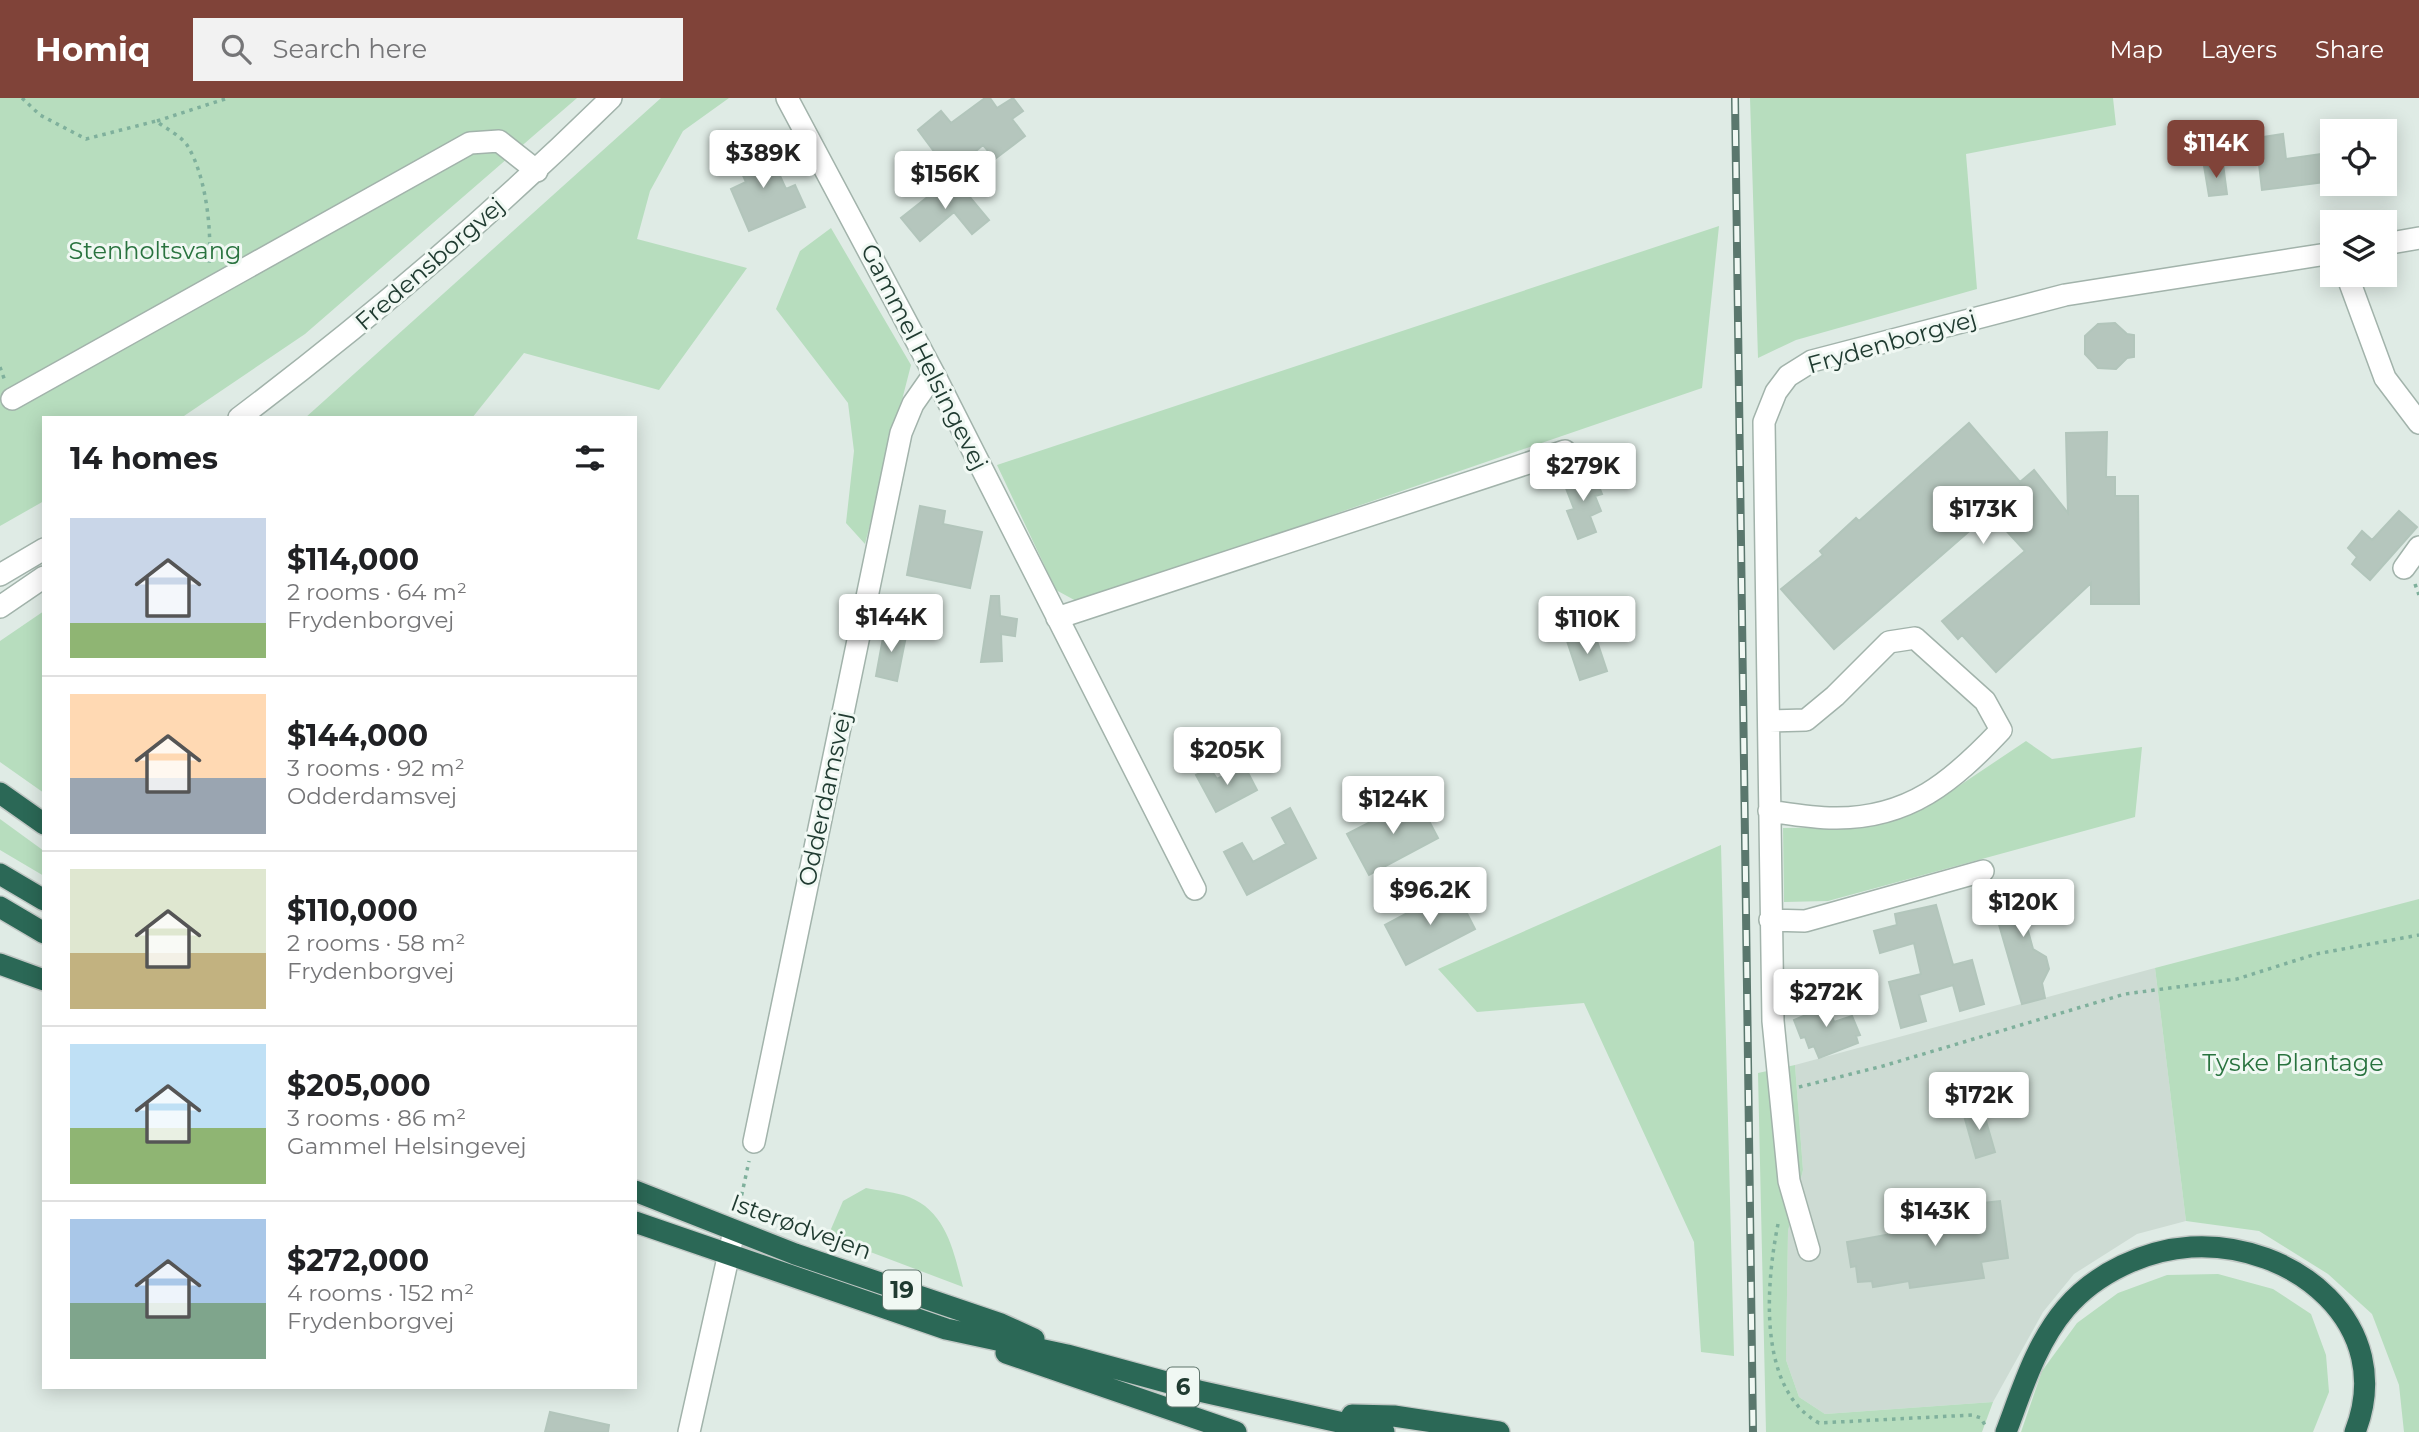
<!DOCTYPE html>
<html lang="en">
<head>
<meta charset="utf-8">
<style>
  body { margin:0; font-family:Montserrat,sans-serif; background:#f2f2f2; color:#202124; height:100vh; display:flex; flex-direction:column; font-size:26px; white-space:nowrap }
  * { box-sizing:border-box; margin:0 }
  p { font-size:23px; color:#757577 }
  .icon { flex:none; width:38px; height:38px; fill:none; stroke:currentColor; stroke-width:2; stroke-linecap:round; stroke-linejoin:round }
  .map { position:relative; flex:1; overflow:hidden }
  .sheet { position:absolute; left:42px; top:318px; width:595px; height:973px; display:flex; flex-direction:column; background:#fff; border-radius:0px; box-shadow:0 4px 18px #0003 }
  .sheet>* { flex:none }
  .buttons { position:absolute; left:2320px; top:21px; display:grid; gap:14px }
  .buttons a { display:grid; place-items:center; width:77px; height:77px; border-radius:0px; background:#fff; box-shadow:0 4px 18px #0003; font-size:35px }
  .price { position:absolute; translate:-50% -60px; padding:0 16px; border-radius:7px; background:#fff; color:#222; font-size:23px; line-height:46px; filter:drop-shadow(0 2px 4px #0008) }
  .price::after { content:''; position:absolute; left:50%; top:42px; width:21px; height:16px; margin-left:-10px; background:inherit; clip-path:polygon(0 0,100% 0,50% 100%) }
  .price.current { background:#804339; color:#fff }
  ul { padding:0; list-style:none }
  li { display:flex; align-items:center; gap:21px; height:175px; padding:0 28px }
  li+li { border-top:2px solid #e0e0e0 }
  li span { display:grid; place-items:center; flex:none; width:196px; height:140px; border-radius:0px; color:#555 }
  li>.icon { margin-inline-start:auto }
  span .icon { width:84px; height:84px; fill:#fffc; stroke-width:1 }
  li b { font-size:30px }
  h2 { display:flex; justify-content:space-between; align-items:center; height:84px; padding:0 28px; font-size:30px }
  header { display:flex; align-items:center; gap:42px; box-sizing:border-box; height:98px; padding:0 35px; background:#804339; color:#fff }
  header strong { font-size:33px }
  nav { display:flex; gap:38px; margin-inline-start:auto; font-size:24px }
  .search { width:490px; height:63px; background:#f2f2f2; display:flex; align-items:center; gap:18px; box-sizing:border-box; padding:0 24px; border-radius:0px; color:#757577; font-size:26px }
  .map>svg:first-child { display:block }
  .built { fill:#cddbd3 }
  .green { fill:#b7ddbe }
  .building { fill:#b5c6bd; stroke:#b2c5bb; stroke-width:2 }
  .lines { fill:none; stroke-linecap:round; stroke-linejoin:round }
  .minor-casing { stroke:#a2b3ab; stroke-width:24 }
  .highway-casing { stroke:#c1c8c5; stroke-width:24 }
  .path { stroke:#7fb09c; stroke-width:3.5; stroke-dasharray:3.5 5; stroke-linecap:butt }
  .minor { stroke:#fff; stroke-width:21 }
  .highway { stroke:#2b6856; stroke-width:21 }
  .rail-casing { stroke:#5a776d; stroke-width:8 }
  .rail { stroke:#f0f8f3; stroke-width:5; stroke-dasharray:16; stroke-linecap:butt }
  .labels { text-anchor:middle; stroke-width:6; stroke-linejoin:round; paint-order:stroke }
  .shield { fill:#f0f8f3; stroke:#5e746b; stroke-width:2 }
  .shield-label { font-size:23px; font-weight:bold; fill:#203b31 }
  .park-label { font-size:24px; fill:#29733f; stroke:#f0f8f3 }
  .street-label { font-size:24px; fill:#203b31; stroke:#f0f8f3 }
</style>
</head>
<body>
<header>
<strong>Homiq</strong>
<div class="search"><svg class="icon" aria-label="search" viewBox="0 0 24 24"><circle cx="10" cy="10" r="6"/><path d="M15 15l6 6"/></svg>Search here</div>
<nav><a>Map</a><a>Layers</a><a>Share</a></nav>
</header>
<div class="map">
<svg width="2419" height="1334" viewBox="0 0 2419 1334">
  <rect width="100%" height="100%" fill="#dfebe5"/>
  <path class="built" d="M2155,870L2186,1123L2137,1136L2074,1176L2043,1214L1993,1304L1825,1316L1799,1299L1786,1262L1788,1133L1803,1072L1795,967Z"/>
  <path class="green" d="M0,0H577L305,236L181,320H44V403L0,428Z
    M661,0H729L683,33L650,93L637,141L747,170L659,292L524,255L472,320H305Z
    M1750,0H2113L2116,27L1966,56L1977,191L1796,242L1758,260Z
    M1719,128L1702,290L1078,504L1056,492L997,367Z
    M831,130L911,267L865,446L846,425L854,353L848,305L776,211L800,153Z
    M44,513V695L0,664V543Z
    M2026,643L2052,661L2142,649L2135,719L1828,803L1784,804L1783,730L1851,729L1926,710Z
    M0,721L44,753V778L0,752Z
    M1721,747L1734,1258L1701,1254L1694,1144L1584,905L1477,914L1438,871Z
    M2419,801V1334H2404L2399,1287L2372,1216L2328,1176L2259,1133L2186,1123L2155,870Z
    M1795,967L1803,1072L1788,1133L1786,1262L1799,1299L1825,1316L1993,1304L1982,1334H1766L1758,975Z
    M866,1090C879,1093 896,1094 909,1099C947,1114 954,1155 963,1189L828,1138L843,1103Z
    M2218,1176L2273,1191L2311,1216L2326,1257L2329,1294L2313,1334H2021L2042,1273L2077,1225L2118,1195L2167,1177Z"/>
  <path class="building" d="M985,0H990L997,10L1013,0L1023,13L1012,21L1025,38L995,61L983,47L950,75L918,32L941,13L951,25Z
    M2283,36L2286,61L2322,56L2326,84L2262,92L2256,40Z
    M761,46L766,58L770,56L786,91L795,87L805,109L749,133L731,91L746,84L734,58Z
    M2223,66L2227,96L2209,98L2204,68Z
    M953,79L989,122L972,136L954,114L920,143L901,120Z
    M2115,225L2127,236L2134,237V259L2127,260L2116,271L2098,270L2085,256V238L2098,226Z
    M1969,325L2020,384L2034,372L2068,415L2066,335L2107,334L2106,379H2115V398H2138L2139,506H2091V485L1996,574L1962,537L1958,541L1942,523L2025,453L1990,415L1834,551L1781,491L1823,457L1820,453L1856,420L1859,423Z
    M1593,374L1602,396L1595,398L1601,413L1590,418L1596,434L1578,441L1567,413L1574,411L1564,385Z
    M920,408L945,413L943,426L982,434L970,490L907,477Z
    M2399,413L2417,429L2370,482L2352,466L2357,459L2348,450L2362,433L2372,442Z
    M991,498H999L1000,518L1017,521L1015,538L1001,536L1002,563L981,564Z
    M885,529L907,533L897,583L876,578Z
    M1594,534L1607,573L1580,582L1567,543Z
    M1244,667L1257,692L1216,714L1196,677L1210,670L1217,681Z
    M1417,700L1438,740L1369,777L1347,736Z
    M1290,710L1316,760L1247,797L1224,754L1242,745L1253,764L1286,746L1272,720Z
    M2050,783L2055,801L2022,811L2033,851L2046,859L2049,871L2042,885L2045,900L2022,906L1991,799Z
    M1454,790L1475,831L1406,867L1385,827Z
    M1936,807L1953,867L1972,862L1984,906L1960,913L1953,887L1919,897L1926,923L1901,930L1889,884L1921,876L1914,845L1880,855L1874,833L1897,827L1895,816Z
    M1826,901L1834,924L1852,918L1860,937L1856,938L1858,945L1819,960L1814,948L1809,950L1805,939L1801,940L1794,922L1806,917L1803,907Z
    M1982,1009L1995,1054L1976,1060L1963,1014Z
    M1972,1100L1973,1106L2000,1103L2008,1160L1981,1164L1984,1180L1910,1190L1909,1183L1873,1189L1872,1183L1858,1184L1856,1168L1851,1169L1847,1144L1940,1127L1937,1105Z
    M550,1314L609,1327L608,1334H545Z"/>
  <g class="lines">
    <g class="minor-casing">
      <path id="minor" d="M787,0L934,276L1195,791
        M2385,146L2419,140
        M2347,177L2385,280L2419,325
        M12,301L470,45L499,43L537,73
        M239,320C370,221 494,115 611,0
        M2404,470L2419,449
        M0,477L44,451
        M0,509L44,479
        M1057,520L1565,353
        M1769,713C1790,716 1812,720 1834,720C1909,721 1953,683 2001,632L1985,603L1915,540L1889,544L1835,598L1806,622L1769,623
        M1770,822L1805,823L1983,773
        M754,1044L901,335L913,306L934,276
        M1809,1152L1789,1083L1773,923L1764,324L1776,294L1788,278L1812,263L2065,197L2333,155
        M689,1334L734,1133"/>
    </g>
    <g class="highway-casing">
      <path id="highway" d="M0,695L44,726
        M0,776L44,802
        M0,809L44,835
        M0,866L44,882
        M635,1093L795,1156L1001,1226L1034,1241
        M635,1124L946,1231L1067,1257L1199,1293L1384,1334
        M1006,1255L1236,1334
        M1352,1317L1394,1318L1499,1334
        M2006,1334C2022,1292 2036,1245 2066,1210C2096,1175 2145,1152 2191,1149C2294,1143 2397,1227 2355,1334"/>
    </g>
    <path class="path" d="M22,0L40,17L86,41L156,23C165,30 181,38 187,47C206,77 212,132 209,166
      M157,23L228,0
      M0,269L5,283
      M2415,486L2419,497
      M1799,989L1883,968L2125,896L2237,881L2316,856L2419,837
      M738,1114L749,1063
      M1778,1126C1766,1186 1757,1291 1819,1325L1972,1317L1981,1320L1986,1329"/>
    <use href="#minor" class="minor"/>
    <use href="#highway" class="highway"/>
    <g class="rail-casing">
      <path id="rail" d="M1735,0L1753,1334"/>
    </g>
    <use href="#rail" class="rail"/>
  </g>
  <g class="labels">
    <g class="shield">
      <rect x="883" y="1172.5" width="38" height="39" rx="5"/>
      <rect x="1167" y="1269.5" width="32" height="39" rx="5"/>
    </g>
    <g class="shield-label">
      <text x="902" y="1200">19</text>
      <text x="1183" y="1297">6</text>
    </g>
    <g class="park-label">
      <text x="155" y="161">Stenholtsvang</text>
      <text x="2293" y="973">Tyske Plantage</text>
    </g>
    <g class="street-label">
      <text transform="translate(430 166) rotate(-41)" y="8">Fredensborgvej</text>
      <text transform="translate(1892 244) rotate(-16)" y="8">Frydenborgvej</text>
      <text transform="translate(924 259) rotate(63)" y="8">Gammel Helsingevej</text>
      <text transform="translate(825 701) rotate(-78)" y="8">Odderdamsvej</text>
      <text transform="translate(801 1129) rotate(20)" y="8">Isterødvejen</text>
    </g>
  </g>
</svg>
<div class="buttons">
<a><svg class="icon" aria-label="locate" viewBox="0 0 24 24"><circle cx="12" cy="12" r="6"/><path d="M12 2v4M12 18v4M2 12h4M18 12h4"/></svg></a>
<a><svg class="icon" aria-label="layers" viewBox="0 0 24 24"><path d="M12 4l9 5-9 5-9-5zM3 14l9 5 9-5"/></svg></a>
</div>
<b class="price current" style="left:2216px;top:82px">$114K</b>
<b class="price" style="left:763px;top:92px">$389K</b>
<b class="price" style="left:945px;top:113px">$156K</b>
<b class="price" style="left:1583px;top:405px">$279K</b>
<b class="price" style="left:1983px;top:448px">$173K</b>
<b class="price" style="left:891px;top:556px">$144K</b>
<b class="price" style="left:1587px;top:558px">$110K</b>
<b class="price" style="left:1227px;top:689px">$205K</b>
<b class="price" style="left:1393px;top:738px">$124K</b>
<b class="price" style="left:1430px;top:829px">$96.2K</b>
<b class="price" style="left:2023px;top:841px">$120K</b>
<b class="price" style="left:1826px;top:931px">$272K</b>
<b class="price" style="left:1979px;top:1034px">$172K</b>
<b class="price" style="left:1935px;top:1150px">$143K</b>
<section class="sheet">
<h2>14 homes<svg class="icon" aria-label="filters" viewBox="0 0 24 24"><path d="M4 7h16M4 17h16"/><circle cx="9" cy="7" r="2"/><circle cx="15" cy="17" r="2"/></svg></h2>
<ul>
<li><span style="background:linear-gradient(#c9d6e8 75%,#8fb573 0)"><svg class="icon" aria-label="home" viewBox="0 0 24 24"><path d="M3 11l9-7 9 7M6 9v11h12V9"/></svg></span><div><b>$114,000</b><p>2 rooms · 64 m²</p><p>Frydenborgvej</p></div></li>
<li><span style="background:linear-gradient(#ffd9b3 60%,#9aa5b1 0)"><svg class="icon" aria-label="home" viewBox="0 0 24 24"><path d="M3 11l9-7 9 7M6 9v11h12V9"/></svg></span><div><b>$144,000</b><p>3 rooms · 92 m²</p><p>Odderdamsvej</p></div></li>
<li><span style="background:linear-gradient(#dfe7d0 60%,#c2b280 0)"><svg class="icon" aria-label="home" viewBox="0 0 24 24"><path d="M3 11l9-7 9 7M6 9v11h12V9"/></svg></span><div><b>$110,000</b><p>2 rooms · 58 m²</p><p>Frydenborgvej</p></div></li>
<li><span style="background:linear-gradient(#bfe0f5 60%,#8fb573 0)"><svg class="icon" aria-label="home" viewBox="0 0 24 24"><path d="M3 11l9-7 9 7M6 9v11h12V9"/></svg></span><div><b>$205,000</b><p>3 rooms · 86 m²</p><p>Gammel Helsingevej</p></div></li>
<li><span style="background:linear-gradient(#a9c7e8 60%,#7fa58c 0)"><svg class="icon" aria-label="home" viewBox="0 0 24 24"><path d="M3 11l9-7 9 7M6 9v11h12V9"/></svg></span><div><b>$272,000</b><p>4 rooms · 152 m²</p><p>Frydenborgvej</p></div></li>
</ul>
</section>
</div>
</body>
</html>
